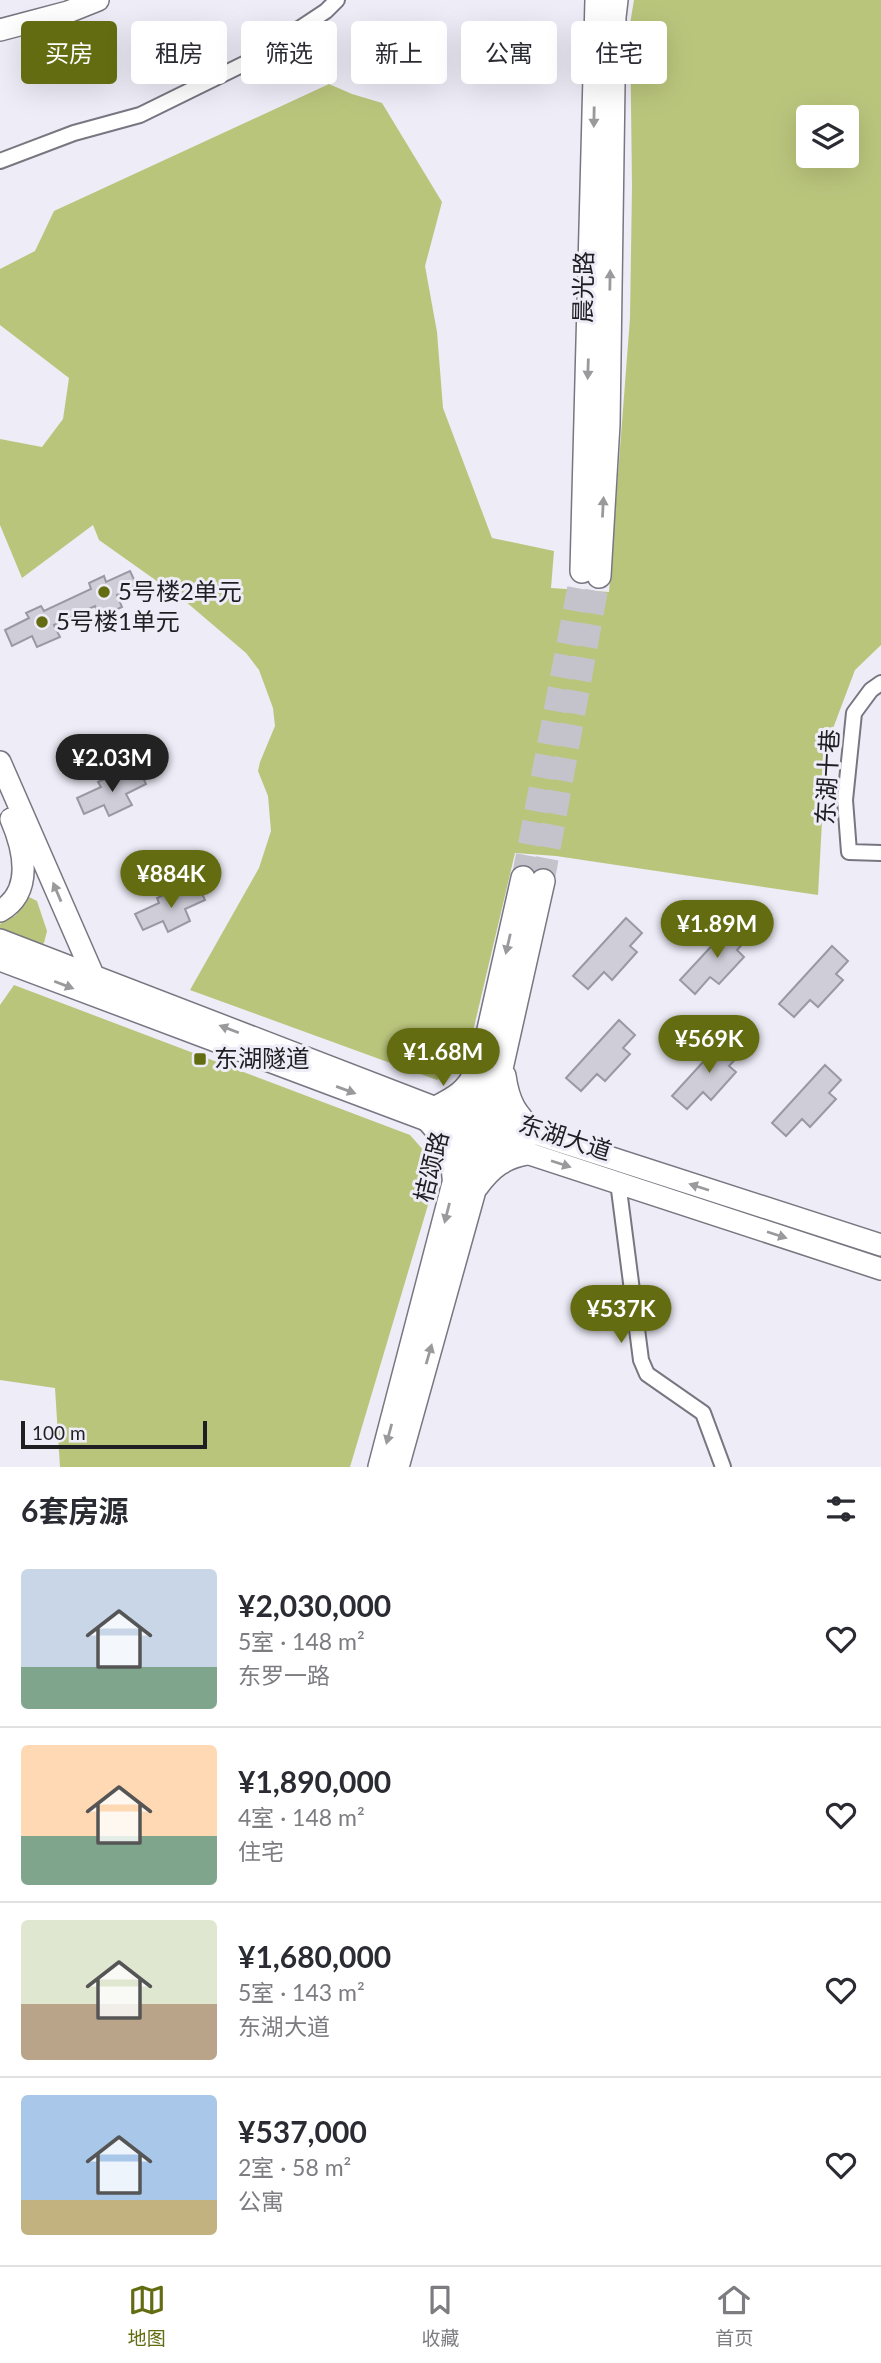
<!DOCTYPE html>
<html lang="zh">
<head>
<meta charset="utf-8">
<style>
  body { margin:0; font-family:Lato,"Noto Sans SC",sans-serif; background:#f7f7f7; color:#2b2b33; height:100vh; display:flex; flex-direction:column; font-size:26px; white-space:nowrap }
  * { box-sizing:border-box; margin:0 }
  p { font-size:23px; color:#7c7c81 }
  .icon { flex:none; width:38px; height:38px; fill:none; stroke:currentColor; stroke-width:2; stroke-linecap:round; stroke-linejoin:round }
  .map { position:relative; height:1467px; overflow:hidden }
  .drawer { display:flex; flex-direction:column; background:#fff; flex:1 }
  .drawer>* { flex:none }
  .banner { position:absolute; left:21px; top:21px; width:840px; height:63px; display:flex; gap:14px }
  .tools { position:absolute; left:796px; top:105px; display:grid; gap:14px }
  .tools a { display:grid; place-items:center; width:63px; height:63px; border-radius:7px; background:#fff; box-shadow:0 7px 28px #0002; font-size:35px }
  .scale { position:absolute; left:21px; bottom:18px; width:186px; box-sizing:border-box; padding-left:7px; border:4px solid #1f1e22; border-top:0; font-size:19px; line-height:24px; white-space:nowrap; color:#1f1e22; -webkit-text-stroke:5px #edecf7; paint-order:stroke }
  .price { position:absolute; translate:-50% -60px; padding:0 16px; border-radius:24px; background:#636c11; color:#fff; font-size:23px; line-height:46px; filter:drop-shadow(0 2px 4px #0008) }
  .price::after { content:''; position:absolute; left:50%; top:42px; width:21px; height:16px; margin-left:-10px; background:inherit; clip-path:polygon(0 0,100% 0,50% 100%) }
  .price.active { background:#222; color:#fff }
  ul { padding:0; list-style:none }
  li { display:flex; align-items:center; gap:21px; height:175px; padding:0 21px }
  li+li { border-top:2px solid #e1e1e2 }
  li span { display:grid; place-items:center; flex:none; width:196px; height:140px; border-radius:7px; color:#555 }
  li>.icon { margin-inline-start:auto }
  span .icon { width:84px; height:84px; fill:#fffc; stroke-width:1 }
  li b { font-size:30px }
  h2 { display:flex; justify-content:space-between; align-items:center; height:84px; padding:0 21px; font-size:30px }
  .tag { padding:0 24px; border-radius:7px; background:#fff; box-shadow:0 7px 28px #0002; font-size:24px; line-height:63px }
  .tag.active { background:#636c11; color:#fff }
  .tabs { display:flex; justify-content:space-around; align-items:center; height:98px; border-top:2px solid #e1e1e2; background:#fff; font-size:19px; color:#7c7c81 }
  .tabs a { display:grid; justify-items:center; gap:4px }
  .tabs .active { color:#636c11 }
  .map>svg:first-child { display:block }
  .green { fill:#bac57c; fill-rule:evenodd }
  .building { fill:#cecdd8; stroke:#9a99a3; stroke-width:2 }
  .lines { fill:none; stroke-linecap:round; stroke-linejoin:round }
  .primary-tunnel { stroke:#c4c3cc; stroke-width:23; stroke-dasharray:23 11; stroke-linecap:butt }
  .minor-casing { stroke:#787680; stroke-width:18 }
  .secondary-casing { stroke:#787680; stroke-width:24 }
  .primary-casing { stroke:#787680; stroke-width:26 }
  .minor { stroke:#fff; stroke-width:14 }
  .secondary { stroke:#fff; stroke-width:21 }
  .primary { stroke:#fff; stroke-width:23 }
  .oneway { fill:#9a9a9c }
  .poi-dot { fill:#636c11; stroke:#edecf7; stroke-width:2.5 }
  .labels { text-anchor:middle; stroke-width:6; stroke-linejoin:round; paint-order:stroke }
  .street-label { font-size:24px; fill:#1f1e22; stroke:#edecf7 }
  .poi-label { font-size:24px; fill:#1f1e22; stroke:#edecf7; text-anchor:start }
</style>
</head>
<body>
<div class="map">
<svg width="881" height="1467" viewBox="0 0 881 1467">
  <rect width="100%" height="100%" fill="#edecf7"/>
  <path class="green" d="M634,0H881V645L855,670L826,747L818,895L556,856L515,853L466,1061L437,1080L190,990L259,868L271,831L268,796L258,771L260,762L275,726L273,708L259,670L246,653L185,601L99,540L93,525L22,578L0,525V439L42,447L63,419L69,378L0,325V269L35,251L54,211L329,84L352,94L382,103L442,202L425,266L437,332L443,408L492,538L554,551L551,588L609,592L630,318L632,186L630,24ZM808,117H847V156H808Z
    M27,896L37,901L47,931L44,943L38,947L0,937V924L16,915Z
    M14,985L410,1135L439,1168L350,1467H60L55,1388L0,1380V1005Z"/>
  <path class="building" d="M130,571L137,586L117,595L122,607L100,617L95,606L54,625L60,637L37,647L32,636L12,646L5,630L29,618L26,613L41,606L44,611L91,589L89,583L104,576L106,582Z
    M139,769L146,784L126,794L132,805L109,816L104,805L84,814L77,798L101,787L98,782L113,775L115,780Z
    M198,885L205,900L185,909L190,921L168,932L163,921L143,930L135,914L159,903L157,898L172,891L174,896Z
    M626,918L642,933L630,946L637,952L612,980L604,972L588,989L573,976Z
    M733,923L749,937L737,950L744,957L719,984L710,977L695,994L680,980Z
    M832,946L848,961L836,974L843,980L818,1007L810,1000L794,1017L779,1004Z
    M619,1020L635,1035L623,1048L630,1054L605,1081L597,1074L581,1091L566,1078Z
    M725,1038L741,1053L729,1066L736,1072L711,1100L703,1092L687,1109L672,1096Z
    M825,1065L841,1080L829,1093L836,1099L810,1127L802,1119L786,1136L772,1123Z"/>
  <g class="lines">
    <path class="primary-tunnel" d="M523,878L582,571
      M543,881L599,576"/>
    <g class="minor-casing">
      <path id="minor" d="M0,161L74,133L140,115L252,60L326,11L337,0
        M881,683L871,690L854,713L845,800L849,852L881,853
        M618,1182L641,1360L647,1374L703,1413L723,1467"/>
    </g>
    <g class="secondary-casing">
      <path id="secondary" d="M0,30L68,12L98,0
        M0,762L94,977
        M0,911C34,892 24,849 11,819
        M0,940L436,1108L534,1133L881,1245
        M0,960L429,1121L881,1269"/>
    </g>
    <g class="primary-casing">
      <path id="primary" d="M582,571L597,0
        M599,576L608,424L614,17L616,0
        M504,1076C508,1104 515,1113 534,1133
        M436,1108C457,1097 466,1092 477,1071
        M429,1121C444,1137 453,1155 454,1177
        M477,1186C491,1167 504,1157 527,1153
        M380,1467L471,1118L481,1065L523,878
        M397,1467L488,1140L502,1064L543,881"/>
    </g>
    <use href="#minor" class="minor"/>
    <use href="#secondary" class="secondary"/>
    <use href="#primary" class="primary"/>
  </g>
  <defs><path id="oneway-solid" d="M-6-.8H1V-3.2L6.5 0L1 3.2V.8H-6Z" transform="scale(1.75)"/></defs>
  <g class="oneway">
    <use href="#oneway-solid" transform="translate(594 117) rotate(91)"/>
    <use href="#oneway-solid" transform="translate(610 280) rotate(-89)"/>
    <use href="#oneway-solid" transform="translate(588 369) rotate(92)"/>
    <use href="#oneway-solid" transform="translate(603 507) rotate(-87)"/>
    <use href="#oneway-solid" transform="translate(57 892) rotate(-113)"/>
    <use href="#oneway-solid" transform="translate(508 944) rotate(103)"/>
    <use href="#oneway-solid" transform="translate(64 985) rotate(21)"/>
    <use href="#oneway-solid" transform="translate(229 1029) rotate(-159)"/>
    <use href="#oneway-solid" transform="translate(346 1090) rotate(20)"/>
    <use href="#oneway-solid" transform="translate(561 1164) rotate(18)"/>
    <use href="#oneway-solid" transform="translate(699 1187) rotate(-162)"/>
    <use href="#oneway-solid" transform="translate(447 1213) rotate(104)"/>
    <use href="#oneway-solid" transform="translate(777 1235) rotate(18)"/>
    <use href="#oneway-solid" transform="translate(429 1354) rotate(-74)"/>
    <use href="#oneway-solid" transform="translate(389 1434) rotate(105)"/>
  </g>
  <g class="poi-dot">
    <circle cx="104" cy="592" r="7"/>
    <circle cx="42" cy="622" r="7"/>
    <rect x="193" y="1052" width="14" height="14" rx="3.5"/>
  </g>
  <g class="labels">
    <g class="street-label">
      <text transform="translate(584 287) rotate(-89)" y="8">晨光路</text>
      <text transform="translate(828 777) rotate(-87)" y="8">东湖十巷</text>
      <text transform="translate(565 1138) rotate(18)" y="8">东湖大道</text>
      <text transform="translate(432 1167) rotate(-76)" y="8">桔颂路</text>
    </g>
    <g class="poi-label">
      <text x="118" y="600">5号楼2单元</text>
      <text x="56" y="630">5号楼1单元</text>
      <text x="214" y="1067">东湖隧道</text>
    </g>
  </g>
</svg>
<div class="tools">
<a><svg class="icon" aria-label="layers" viewBox="0 0 24 24"><path d="M12 4l9 5-9 5-9-5zM3 14l9 5 9-5"/></svg></a>
</div>
<div class="scale">100 m</div>
<b class="price active" style="left:112px;top:794px">¥2.03M</b>
<b class="price" style="left:171px;top:910px">¥884K</b>
<b class="price" style="left:717px;top:960px">¥1.89M</b>
<b class="price" style="left:709px;top:1075px">¥569K</b>
<b class="price" style="left:443px;top:1088px">¥1.68M</b>
<b class="price" style="left:621px;top:1345px">¥537K</b>
<div class="banner">
<a class="tag active">买房</a>
<a class="tag">租房</a>
<a class="tag">筛选</a>
<a class="tag">新上</a>
<a class="tag">公寓</a>
<a class="tag">住宅</a>
</div>
</div>
<section class="drawer">
<h2>6套房源<svg class="icon" aria-label="filters" viewBox="0 0 24 24"><path d="M4 7h16M4 17h16"/><circle cx="9" cy="7" r="2"/><circle cx="15" cy="17" r="2"/></svg></h2>
<ul>
<li><span style="background:linear-gradient(#c9d6e8 70%,#7fa58c 0)"><svg class="icon" aria-label="home" viewBox="0 0 24 24"><path d="M3 11l9-7 9 7M6 9v11h12V9"/></svg></span><div><b>¥2,030,000</b><p>5室 · 148 m²</p><p>东罗一路</p></div><svg class="icon" aria-label="heart" viewBox="0 0 24 24"><path d="M12 20l-8-8c-3-5 5-10 8-4 3-6 11-1 8 4z"/></svg></li>
<li><span style="background:linear-gradient(#ffd9b3 65%,#7fa58c 0)"><svg class="icon" aria-label="home" viewBox="0 0 24 24"><path d="M3 11l9-7 9 7M6 9v11h12V9"/></svg></span><div><b>¥1,890,000</b><p>4室 · 148 m²</p><p>住宅</p></div><svg class="icon" aria-label="heart" viewBox="0 0 24 24"><path d="M12 20l-8-8c-3-5 5-10 8-4 3-6 11-1 8 4z"/></svg></li>
<li><span style="background:linear-gradient(#dfe7d0 60%,#b9a48a 0)"><svg class="icon" aria-label="home" viewBox="0 0 24 24"><path d="M3 11l9-7 9 7M6 9v11h12V9"/></svg></span><div><b>¥1,680,000</b><p>5室 · 143 m²</p><p>东湖大道</p></div><svg class="icon" aria-label="heart" viewBox="0 0 24 24"><path d="M12 20l-8-8c-3-5 5-10 8-4 3-6 11-1 8 4z"/></svg></li>
<li><span style="background:linear-gradient(#a9c7e8 75%,#c2b280 0)"><svg class="icon" aria-label="home" viewBox="0 0 24 24"><path d="M3 11l9-7 9 7M6 9v11h12V9"/></svg></span><div><b>¥537,000</b><p>2室 · 58 m²</p><p>公寓</p></div><svg class="icon" aria-label="heart" viewBox="0 0 24 24"><path d="M12 20l-8-8c-3-5 5-10 8-4 3-6 11-1 8 4z"/></svg></li>
</ul>
</section>
<nav class="tabs">
<a class="active"><svg class="icon" aria-label="map" viewBox="0 0 24 24"><path d="M3 6l6-2 6 2 6-2v14l-6 2-6-2-6 2zM9 4v14M15 6v14"/></svg>地图</a>
<a><svg class="icon" aria-label="saved" viewBox="0 0 24 24"><path d="M7 4h10v16l-5-4-5 4z"/></svg>收藏</a>
<a><svg class="icon" aria-label="home" viewBox="0 0 24 24"><path d="M3 11l9-7 9 7M6 9v11h12V9"/></svg>首页</a>
</nav>
</body>
</html>
